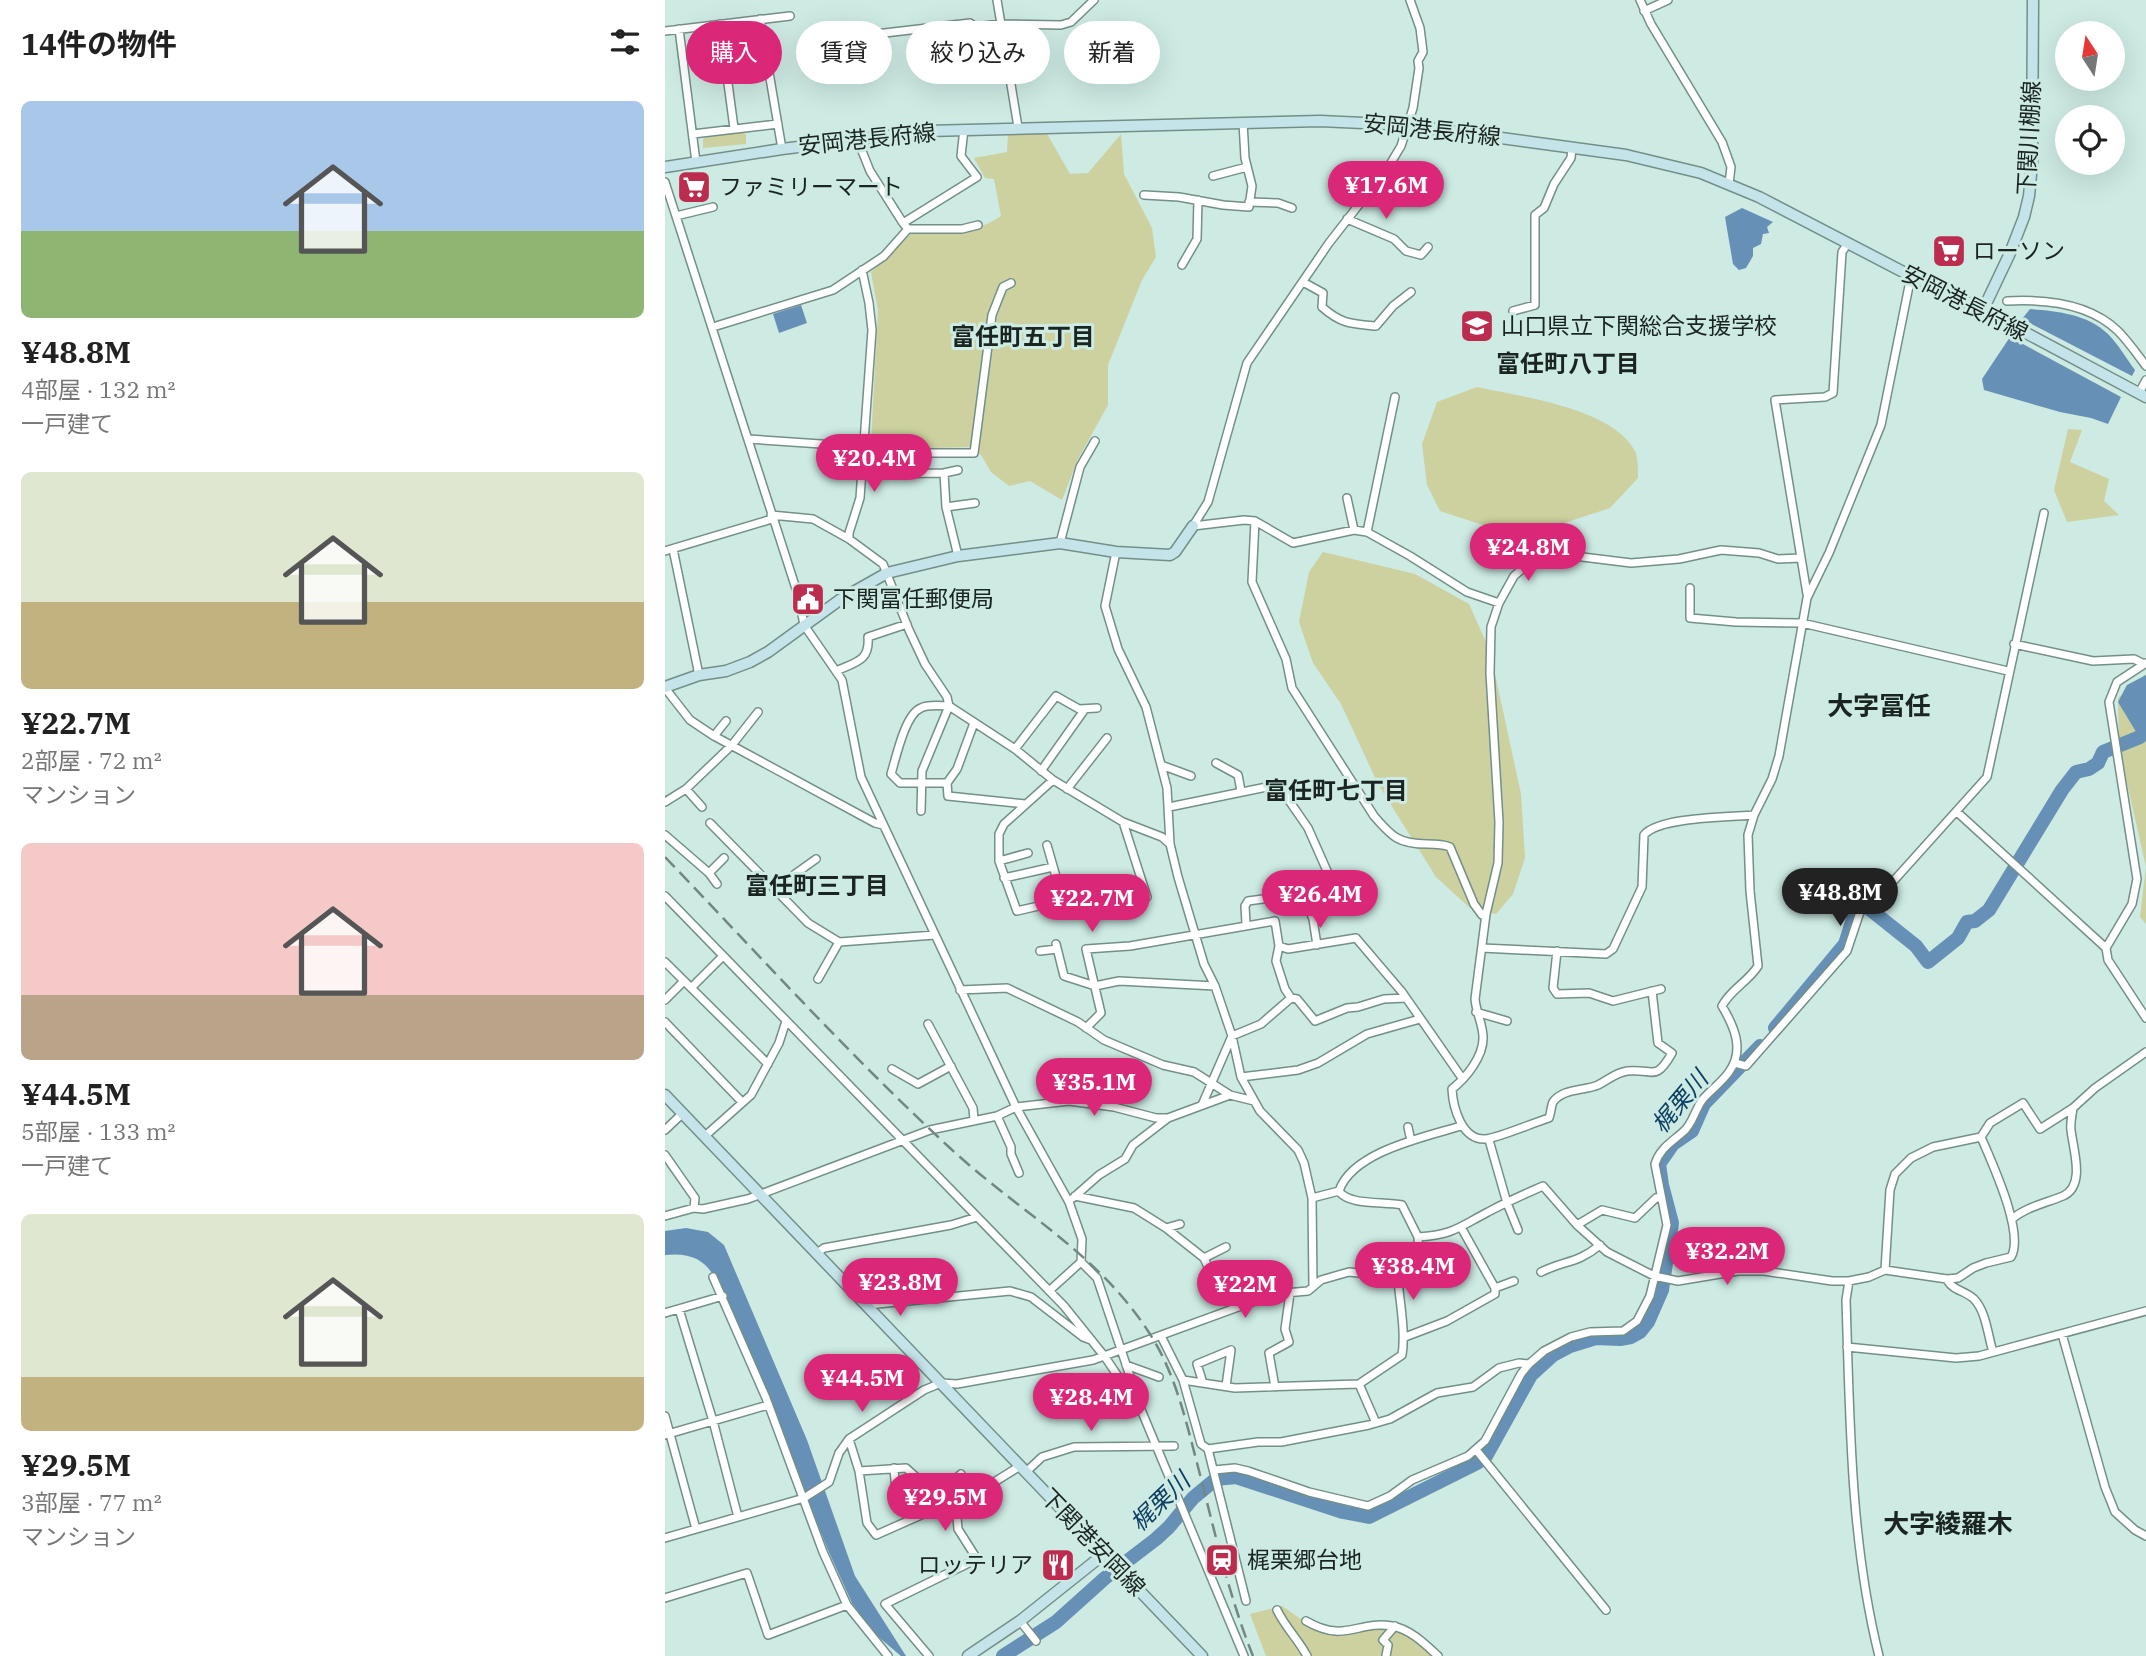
<!DOCTYPE html>
<html lang="ja">
<head>
<meta charset="utf-8">
<style>
  body { margin:0; font-family:"IBM Plex Serif","Noto Sans JP",serif; background:#f2f2f2; color:#222; height:100vh; display:flex; flex-direction:column; font-size:26px; white-space:nowrap }
  * { box-sizing:border-box; margin:0 }
  p { font-size:23px; color:#767676 }
  .icon { flex:none; width:38px; height:38px; fill:none; stroke:currentColor; stroke-width:2; stroke-linecap:round; stroke-linejoin:round }
  .map { position:relative; flex:1; overflow:hidden }
  .side { display:flex; flex-direction:column; background:#fff; width:665px }
  .side>* { flex:none }
  .hud { position:absolute; left:21px; top:21px; width:665px; height:63px; display:flex; gap:14px }
  .needle { width:46px; rotate:348deg }
  .controls { position:absolute; left:1390px; top:21px; display:grid; gap:14px }
  .controls a { display:grid; place-items:center; width:70px; height:70px; border-radius:50%; background:#fff; box-shadow:0 7px 28px #0002; font-size:35px }
  .price { position:absolute; translate:-50% -60px; padding:0 16px; border-radius:24px; background:#db2777; color:#fff; font-size:23px; line-height:46px; filter:drop-shadow(0 2px 4px #0008) }
  .price::after { content:''; position:absolute; left:50%; top:42px; width:21px; height:16px; margin-left:-10px; background:inherit; clip-path:polygon(0 0,100% 0,50% 100%) }
  .price.selected { background:#222; color:#fff }
  ul { padding:0; list-style:none }
  li { display:grid; align-content:center; gap:14px; height:371px; padding:0 21px }
  li span { display:grid; place-items:center; height:217px; border-radius:10px; color:#555 }
  li>.icon { margin-inline-start:auto }
  span .icon { width:126px; height:126px; fill:#fffc; stroke-width:1 }
  li b { font-size:30px }
  h2 { display:flex; justify-content:space-between; align-items:center; height:84px; padding:0 21px; font-size:30px }
  .pill { padding:0 24px; border-radius:32px; background:#fff; box-shadow:0 7px 28px #0002; font-size:24px; line-height:63px }
  .pill.selected { background:#db2777; color:#fff }
  main { display:flex; flex:1; min-height:0 }
  .map>svg:first-child { display:block }
  .green { fill:#ccd19f }
  .water { fill:#6690b5 }
  .lines { fill:none; stroke-linecap:round; stroke-linejoin:round }
  .river { stroke:#6690b5; stroke-width:14 }
  .street-casing { stroke:#748f88; stroke-width:10 }
  .secondary-casing { stroke:#748f88; stroke-width:13 }
  .street { stroke:#fff; stroke-width:7 }
  .secondary { stroke:#c4e4ea; stroke-width:10 }
  .rail { stroke:#738782; stroke-width:2.5; stroke-dasharray:14 7; stroke-linecap:butt }
  .labels { text-anchor:middle; stroke-width:6; stroke-linejoin:round; paint-order:stroke }
  .street-label { font-size:23px; fill:#1a2522; stroke:#cdeae3 }
  .poi-label { font-size:23px; fill:#1a2522; stroke:#cdeae3; text-anchor:start }
  .neighbourhood-label { font-size:24px; font-weight:bold; fill:#1a2522; stroke:#cdeae3 }
  .water-label { font-size:24px; font-style:italic; fill:#0d3f64; stroke:#cdeae3 }
  .quarter-label { font-size:26px; font-weight:bold; fill:#1a2522; stroke:#cdeae3 }
</style>
</head>
<body>
<main>
<section class="side">
<h2>14件の物件<svg class="icon" aria-label="filters" viewBox="0 0 24 24"><path d="M4 7h16M4 17h16"/><circle cx="9" cy="7" r="2"/><circle cx="15" cy="17" r="2"/></svg></h2>
<ul>
<li><span style="background:linear-gradient(#a9c7e8 60%,#8fb573 0)"><svg class="icon" aria-label="home" viewBox="0 0 24 24"><path d="M3 11l9-7 9 7M6 9v11h12V9"/></svg></span><div><b>¥48.8M</b><p>4部屋 · 132 m²</p><p>一戸建て</p></div></li>
<li><span style="background:linear-gradient(#dfe7d0 60%,#c2b280 0)"><svg class="icon" aria-label="home" viewBox="0 0 24 24"><path d="M3 11l9-7 9 7M6 9v11h12V9"/></svg></span><div><b>¥22.7M</b><p>2部屋 · 72 m²</p><p>マンション</p></div></li>
<li><span style="background:linear-gradient(#f6c9c9 70%,#b9a48a 0)"><svg class="icon" aria-label="home" viewBox="0 0 24 24"><path d="M3 11l9-7 9 7M6 9v11h12V9"/></svg></span><div><b>¥44.5M</b><p>5部屋 · 133 m²</p><p>一戸建て</p></div></li>
<li><span style="background:linear-gradient(#dfe7d0 75%,#c2b280 0)"><svg class="icon" aria-label="home" viewBox="0 0 24 24"><path d="M3 11l9-7 9 7M6 9v11h12V9"/></svg></span><div><b>¥29.5M</b><p>3部屋 · 77 m²</p><p>マンション</p></div></li>
</ul>
</section>
<div class="map">
<svg width="1481" height="1656" viewBox="0 0 1481 1656">
  <rect width="100%" height="100%" fill="#cdeae3"/>
  <path class="green" d="M78,132L81,135V144L38,148V140L40,136Z
    M381,132L405,174L423,173L456,134L459,174L487,228L491,257L477,280L443,365V405L413,459L397,500L365,481L344,486L326,472L316,455L304,447L269,448L206,442L213,310L206,272L247,233C283,234 305,236 336,216L329,179L320,178L309,158L342,152L343,133Z
    M812,387C857,397 947,408 970,451C973,458 973,470 973,478L945,508L890,526L833,530L775,511L762,485L757,444L772,402Z
    M1403,429L1417,430L1405,462L1444,479L1439,501L1454,515L1402,522L1389,490Z
    M658,552L750,574L804,604L825,651L856,794L860,858L848,894L831,914L805,908L771,877L713,784L676,704L648,663L634,622L644,572Z
    M1481,674V924L1475,917L1481,867L1454,748L1453,698Z
    M617,1606L650,1629L725,1627L744,1635L770,1656H601L585,1614Z"/>
  <path class="water" d="M1077,208L1108,222L1102,227L1104,233L1098,234L1096,244L1088,248V256L1081,268L1074,270L1068,264L1060,217Z
    M136,305L142,323L114,333L108,314Z
    M1365,309C1391,311 1423,314 1443,334C1453,344 1461,358 1470,370L1467,376L1357,319Z
    M1345,337L1456,397L1443,424L1426,418L1395,412L1319,390L1317,379Z
    M1481,675V740H1476L1453,702L1462,685Z
    M21,1228L43,1232L59,1245L142,1440L190,1576L241,1656H236L210,1634L187,1603L163,1550L63,1302C47,1271 40,1251 0,1255V1231Z"/>
  <g class="lines">
    <path class="river" d="M1110,1028L1180,944L1192,907L1197,903L1251,946L1263,962L1293,938L1302,922L1310,921L1324,910L1397,790L1411,772L1424,769L1433,763L1438,752L1475,737
      M338,1656L391,1622L440,1578L491,1539L504,1527L528,1498L551,1479L571,1477L678,1512L704,1517L812,1463L821,1456L866,1375L888,1355L905,1346L931,1338L955,1339L966,1337L975,1332L983,1322L997,1290L1007,1223L997,1185L994,1164L1008,1144L1027,1131L1039,1104L1095,1046"/>
    <g class="street-casing">
      <path id="street" d="M332,0L353,127
        M975,0L986,24L1057,142L1066,167L1064,184
        M979,11L1003,0
        M95,19L117,149
        M55,24L69,128
        M14,29L31,162
        M0,31L125,16
        M194,36L305,23L310,27L336,24L396,25L406,22L429,0
        M28,134L113,124
        M193,141L205,171L238,223
        M548,176L582,167
        M0,182L134,598L139,625L177,680L196,777L351,1107L404,1202L417,1239L416,1262L432,1278L477,1412
        M479,195L514,197L558,205L584,207L587,186L580,158L578,122
        M584,202L613,203L627,208
        M11,216L48,207
        M682,219L729,239L741,251L756,255L763,247
        M243,229L238,223L312,177L296,156L299,129
        M517,265L532,239L533,200
        M638,282L658,293L657,307C676,324 687,324 711,326L728,306L746,292
        M1342,301C1380,299 1424,303 1453,331C1463,341 1472,354 1481,366
        M848,311L870,305V215L879,208L889,184L906,158L907,147
        M48,327L168,290L219,256L243,229H297L313,225
        M1474,393L1481,380
        M84,439L200,447L245,453H309L327,315L338,287L346,283
        M279,473L281,507L293,556
        M196,474L279,473L293,470
        M682,498L689,530
        M281,507L310,503
        M106,515L148,519L184,539L218,564L244,630L260,664L282,697L284,706L350,749L388,780L458,822L497,837L505,844
        M590,521L587,582L621,659L627,688L709,816C727,837 734,844 762,844C771,844 778,844 785,847L809,904L817,915L821,914
        M528,526L543,502L582,363L664,243L724,166L736,146L748,108L754,68L753,61L758,52L755,28L745,0
        M528,526L579,520L590,521L628,543L689,530L702,532L745,556L802,592L834,603
        M702,532L730,397
        M184,539V533L195,498L207,330L204,303L197,270
        M395,543L415,467L430,441
        M8,549L34,675
        M0,551L107,519
        M451,552L440,606L453,649L481,707L502,788L505,844L513,877L539,964L550,986L567,1036L576,1077L595,1111L633,1150L639,1163L647,1198L648,1286
        M1025,588V618L1071,622L1137,623L1343,671
        M1142,594L1110,400L1160,397L1168,393L1177,252L1183,243
        M1349,644L1428,661L1469,659L1479,664
        M1481,663L1452,682L1444,702L1472,879L1467,904L1441,948L1443,960L1481,1018
        M171,671C191,662 205,661 203,637L242,624
        M0,688L25,720L49,736L210,823L218,825
        M49,736L61,721
        M350,749L391,696L414,709L432,708
        M551,763L573,775L576,791
        M496,765L526,776
        M376,771L420,709
        M282,783L283,796L360,804
        M21,789L37,807
        M402,789L442,738
        M0,802L21,789L67,745L93,712
        M504,807L611,785L616,789L643,828L674,898
        M256,811L257,771L284,706C276,706 263,704 256,708C240,714 231,758 226,774L235,783H282L292,769L309,723
        M1292,812L1441,948
        M458,822L482,897
        M45,823L143,923L174,942L270,935
        M0,835L44,873L52,884
        M382,845L398,901
        M334,861L363,853
        M44,873L59,858
        M339,878L388,867
        M109,889L151,859
        M0,896L399,1306L440,1357L477,1412L579,1656
        M378,905L352,911L334,861V834L339,824L388,780
        M581,924L580,906L583,901L628,895L640,900L648,919L652,945
        M391,944L399,976L430,986L454,981L550,986
        M817,948L941,954L948,949L977,887L979,835C993,817 1065,817 1089,815
        M375,951L392,949
        M892,951L888,988L892,994L924,993L948,1001L996,989
        M0,962L103,1064
        M153,979L174,942
        M27,987L58,956
        M295,990L342,988L413,1022L439,1040L498,1065L529,1072L565,1095L589,1101
        M987,991L993,1043L1007,1053C990,1083 988,1068 962,1071C950,1073 943,1080 933,1085C919,1091 898,1088 888,1102C886,1106 886,1113 884,1118C870,1122 831,1139 820,1139C797,1140 788,1108 787,1089C801,1078 819,1056 818,1037C818,1025 811,1012 810,999L821,914L833,863L834,822L825,673L826,627L834,603L849,576L877,552L966,563L1014,559L1056,550L1094,553L1113,559L1136,558
        M741,998L719,999L693,1007L682,1008L650,1021L632,999L626,998L620,989L611,961L614,946L623,949L691,938L737,992L797,1078
        M0,1000L18,982
        M811,1012L842,1021
        M0,1022L77,1102
        M263,1024L308,1108L309,1120
        M421,1028L436,1013L421,949L465,946L610,921L614,946
        M1070,1063L1081,1066L1182,951L1195,912L1224,886L1322,777L1379,513
        M227,1069L253,1084L286,1066
        M576,1077L633,1070L653,1063L702,1034L755,1019
        M537,1105L567,1036L596,1024L626,998
        M332,1116L346,1147V1154L354,1173
        M743,1127L746,1141
        M0,1130L18,1113
        M40,1136L86,1095L114,1043L121,1021
        M1316,1137L1325,1123L1358,1103L1375,1129L1408,1108L1430,1088L1481,1052
        M824,1140L842,1203L853,1230
        M0,1155L30,1198L29,1208
        M674,1191C687,1152 759,1137 796,1126
        M410,1196L469,1208L501,1228L539,1258L547,1276L583,1304
        M408,1198L434,1175L460,1159L468,1145L503,1118L565,1095
        M647,1198L674,1191
        M0,1216L29,1208L38,1209L83,1199L265,1130L332,1116L351,1107L404,1101L449,1107L491,1118H503
        M1347,1219C1361,1207 1381,1203 1398,1196C1421,1186 1408,1149 1406,1130C1405,1123 1407,1116 1408,1108
        M912,1225L937,1210L970,1218L991,1198L996,1197
        M501,1228L515,1224
        M797,1229L830,1288
        M753,1237C788,1235 794,1227 823,1212C841,1202 860,1194 878,1186L912,1225L942,1252L989,1276L1013,1281L1073,1271H1099L1167,1281H1184L1204,1277L1220,1270L1282,1279L1293,1278L1308,1268L1321,1263L1346,1257C1360,1233 1327,1163 1316,1137
        M152,1253L159,1248L286,1225L312,1217
        M539,1258L561,1247
        M1220,1270L1225,1190L1230,1174L1246,1158L1268,1147L1316,1137
        M876,1272C900,1260 912,1264 935,1245
        M48,1277L101,1398L158,1552L182,1605L223,1656
        M1282,1279C1286,1290 1301,1291 1309,1299C1321,1311 1323,1336 1328,1352
        M1184,1281L1181,1300C1185,1419 1185,1540 1214,1656
        M384,1291L416,1262
        M202,1305L345,1291L366,1297L418,1337L426,1340
        M14,1309L48,1421L73,1517
        M0,1313L58,1296
        M1397,1334L1440,1487L1450,1512L1470,1530L1481,1536
        M496,1336L518,1380L536,1444L543,1449L581,1601
        M740,1337L782,1321L830,1294V1288L849,1281
        M1182,1347L1291,1358L1314,1356L1481,1311
        M461,1365L494,1377
        M518,1380L570,1388L694,1384L737,1355C741,1331 734,1297 732,1271
        M538,1383L532,1364L566,1350L561,1386
        M694,1384L711,1423
        M610,1387L604,1353L624,1342L620,1329L625,1293
        M0,1416L31,1529
        M0,1435L103,1405
        M184,1439L194,1471L202,1523L211,1535L281,1504L291,1506L293,1529L312,1559L220,1604L264,1656
        M543,1449L593,1442H616L704,1425L725,1419L772,1393L808,1387L834,1368L854,1363L864,1364
        M812,1451L941,1610
        M229,1468L231,1492
        M549,1470L570,1468L583,1471L644,1492L703,1506L725,1496L747,1480L803,1456L820,1441L856,1374L864,1364L879,1351L906,1337L925,1332L958,1331L972,1321L985,1296L1002,1225L990,1164C995,1148 1007,1142 1018,1132C1028,1124 1030,1109 1038,1099C1046,1090 1057,1082 1064,1072C1080,1050 1069,1026 1057,1006C1066,989 1083,982 1093,966L1085,891L1083,835L1089,815L1107,779L1114,756L1142,598L1164,553L1216,425L1246,276
        M194,1471L241,1468L281,1504
        M361,1472L377,1457L409,1447L509,1446
        M273,1495L296,1474
        M291,1506L355,1466
        M0,1538L139,1498L164,1482L174,1453L184,1439L259,1390L276,1383L292,1384L428,1360L609,1294L643,1291L656,1280L684,1272L703,1274L754,1267L753,1237L737,1205C719,1201 684,1206 674,1191
        M0,1598L82,1573L103,1635L182,1605
        M612,1610C620,1627 633,1639 642,1656
        M355,1621L371,1641
        M641,1621C681,1644 692,1620 727,1626C745,1629 760,1644 773,1656
        M721,1656L723,1645L718,1640L730,1626"/>
    </g>
    <g class="secondary-casing">
      <path id="secondary" d="M0,167L117,149L262,131L655,121L741,125L961,155L1036,173L1094,197L1246,276L1318,310L1481,397
        M1318,310L1345,253L1359,217L1364,196L1367,164L1368,0
        M0,687L34,675L61,671L85,662L103,652L176,599L222,573L293,556L395,543L451,552L505,555L510,552L528,526
        M0,1095L537,1656
        M303,1656L355,1621L439,1554"/>
    </g>
    <use href="#street" class="street"/>
    <use href="#secondary" class="secondary"/>
    <path class="rail" d="M0,857C94,955 185,1056 285,1148C355,1213 437,1255 488,1339C511,1377 521,1421 532,1463C549,1528 563,1594 588,1656"/>
  </g>
  <defs>
    <g id="supermarket-square" transform="scale(1.75)"><rect x="-9" y="-9" width="18" height="18" rx="4" fill="#bc2c4e" stroke="#cdeae3"/><path d="M-6-5.5h2.5l.6 2H6L4.5 2H-2.5L-4.4-4H-6ZM-1.5 3.2a1.3 1.3 0 1 0 .1 0ZM3 3.2a1.3 1.3 0 1 0 .1 0Z" fill="#fff"/></g>
    <g id="school-square" transform="scale(1.75)"><rect x="-9" y="-9" width="18" height="18" rx="4" fill="#bc2c4e" stroke="#cdeae3"/><path d="M0-5L7-2L0 1L-7-2ZM-4 1L0 2.5L4 1V4Q0 6-4 4Z" fill="#fff"/></g>
    <g id="civic-square" transform="scale(1.75)"><rect x="-9" y="-9" width="18" height="18" rx="4" fill="#bc2c4e" stroke="#cdeae3"/><path d="M-.6-6.5H3V-4.5H.6V-3L4-1V1h2V6H-6V1h2V-1L-.6-3ZM-1.2 2.5V6h2.4V2.5Z" fill="#fff"/></g>
    <g id="station-square" transform="scale(1.75)"><rect x="-9" y="-9" width="18" height="18" rx="4" fill="#bc2c4e" stroke="#cdeae3"/><path d="M-3-6H3Q5-6 5-4V2Q5 4 3 4L4.5 6H3L1.5 4h-3L-3 6H-4.5L-3 4Q-5 4-5 2V-4Q-5-6-3-6ZM-3.5-4v3h7v-3ZM-3.5 1v1.5H-2V1ZM2 1v1.5H3.5V1Z" fill="#fff"/></g>
    <g id="restaurant-square" transform="scale(1.75)"><rect x="-9" y="-9" width="18" height="18" rx="4" fill="#bc2c4e" stroke="#cdeae3"/><path d="M-5-6h1v4h1v-4h1v4h1v-4h1v5L-1.5 .5V6h-2V.5L-5-1ZM5-6V6H3V1.5H1.5Q1.5-4 5-6Z" fill="#fff"/></g>
  </defs>
  <g fill-rule="evenodd">
    <use href="#supermarket-square" x="29" y="187"/>
    <use href="#supermarket-square" x="1284" y="251"/>
    <use href="#school-square" x="812" y="326"/>
    <use href="#civic-square" x="143" y="599"/>
    <use href="#station-square" x="557" y="1560"/>
    <use href="#restaurant-square" x="393" y="1565"/>
  </g>
  <g class="labels">
    <g class="street-label">
      <text transform="translate(767 130) rotate(6)" y="8">安岡港長府線</text>
      <text transform="translate(1364 138) rotate(-87)" y="8">下関川棚線</text>
      <text transform="translate(202 139) rotate(-6)" y="8">安岡港長府線</text>
      <text transform="translate(1300 303) rotate(27)" y="8">安岡港長府線</text>
      <text transform="translate(428 1542) rotate(46)" y="8">下関港安岡線</text>
    </g>
    <g class="poi-label">
      <text x="54" y="195">ファミリーマート</text>
      <text x="1308" y="259">ローソン</text>
      <text x="836" y="334">山口県立下関総合支援学校</text>
      <text x="168" y="607">下関冨任郵便局</text>
      <text x="582" y="1568">梶栗郷台地</text>
      <text x="368" y="1573" text-anchor="end">ロッテリア</text>
    </g>
    <g class="neighbourhood-label">
      <text x="358" y="345">富任町五丁目</text>
      <text x="903" y="372">富任町八丁目</text>
      <text x="671" y="799">富任町七丁目</text>
      <text x="152" y="894">富任町三丁目</text>
    </g>
    <g class="water-label">
      <text transform="translate(1015 1102) rotate(-50)" y="8">梶栗川</text>
      <text transform="translate(495 1502) rotate(-44)" y="8">梶栗川</text>
    </g>
    <g class="quarter-label">
      <text x="1214" y="715">大字冨任</text>
      <text x="1283" y="1533">大字綾羅木</text>
    </g>
  </g>
</svg>
<div class="controls">
<a><svg class="needle" viewBox="-14 -14 28 28"><path d="M0-13l5 13h-10z" fill="#e53935"/><path d="M0 13l5-13h-10z" fill="#767676"/></svg></a>
<a><svg class="icon" aria-label="locate" viewBox="0 0 24 24"><circle cx="12" cy="12" r="6"/><path d="M12 2v4M12 18v4M2 12h4M18 12h4"/></svg></a>
</div>
<b class="price" style="left:721px;top:221px">¥17.6M</b>
<b class="price" style="left:209px;top:494px">¥20.4M</b>
<b class="price" style="left:863px;top:583px">¥24.8M</b>
<b class="price selected" style="left:1175px;top:928px">¥48.8M</b>
<b class="price" style="left:655px;top:930px">¥26.4M</b>
<b class="price" style="left:427px;top:934px">¥22.7M</b>
<b class="price" style="left:429px;top:1118px">¥35.1M</b>
<b class="price" style="left:1062px;top:1287px">¥32.2M</b>
<b class="price" style="left:748px;top:1302px">¥38.4M</b>
<b class="price" style="left:235px;top:1318px">¥23.8M</b>
<b class="price" style="left:580px;top:1320px">¥22M</b>
<b class="price" style="left:197px;top:1414px">¥44.5M</b>
<b class="price" style="left:426px;top:1433px">¥28.4M</b>
<b class="price" style="left:280px;top:1533px">¥29.5M</b>
<div class="hud">
<a class="pill selected">購入</a>
<a class="pill">賃貸</a>
<a class="pill">絞り込み</a>
<a class="pill">新着</a>
</div>
</div>
</main>
</body>
</html>
